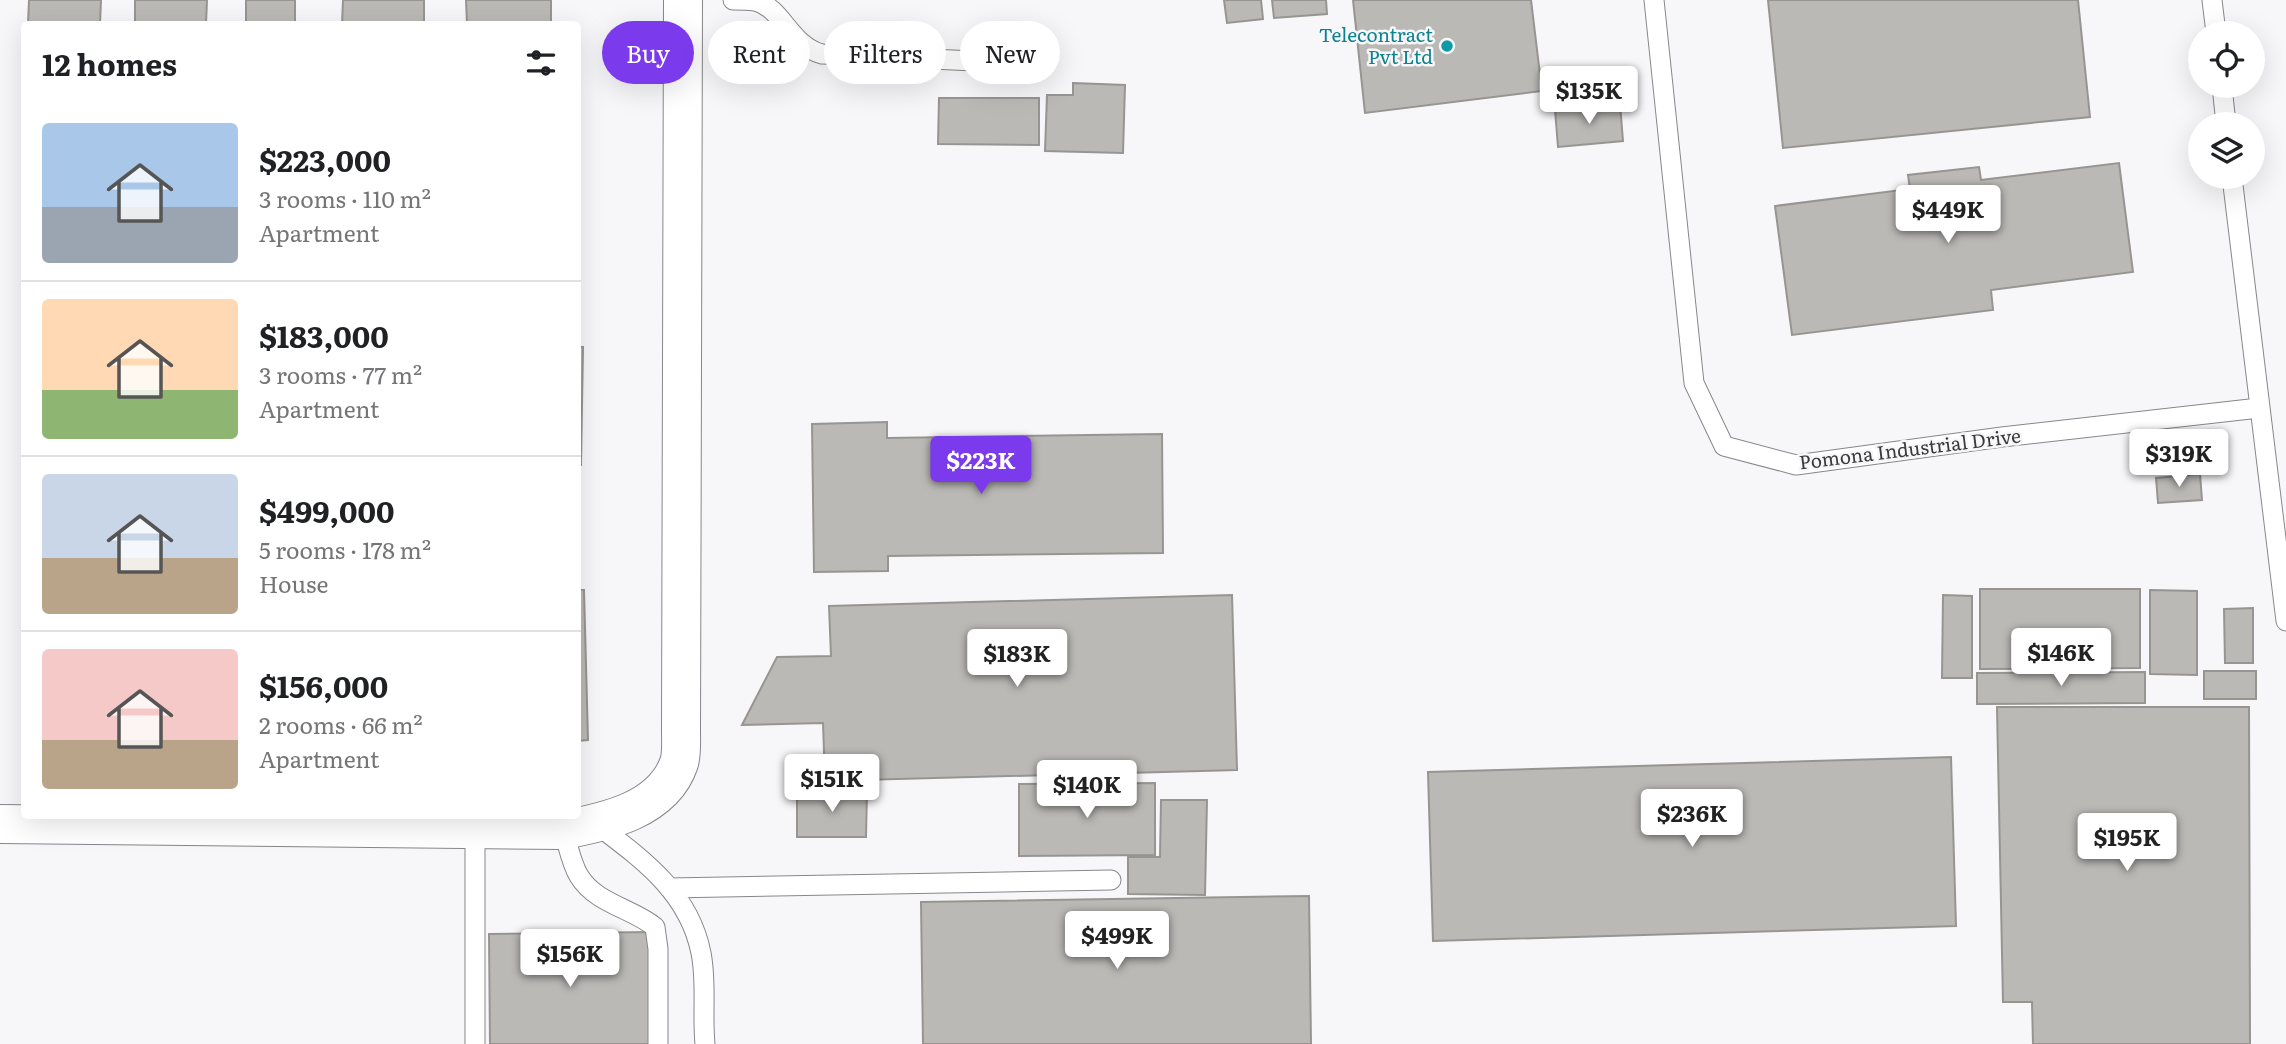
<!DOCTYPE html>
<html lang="en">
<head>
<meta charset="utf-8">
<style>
  body { margin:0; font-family:Literata,serif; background:#f2f2f2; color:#202124; height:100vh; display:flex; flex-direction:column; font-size:26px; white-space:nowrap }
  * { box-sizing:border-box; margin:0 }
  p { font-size:23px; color:#757577 }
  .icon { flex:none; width:38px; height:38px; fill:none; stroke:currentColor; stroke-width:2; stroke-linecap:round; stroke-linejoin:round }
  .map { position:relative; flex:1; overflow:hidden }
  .panel { position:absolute; left:21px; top:21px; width:560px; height:798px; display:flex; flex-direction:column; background:#fff; border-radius:7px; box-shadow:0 7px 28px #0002 }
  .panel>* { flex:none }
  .top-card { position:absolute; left:602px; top:21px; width:665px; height:63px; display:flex; gap:14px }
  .controls { position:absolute; left:2188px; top:21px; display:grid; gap:14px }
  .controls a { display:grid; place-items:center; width:77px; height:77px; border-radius:50%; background:#fff; box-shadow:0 7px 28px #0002; font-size:35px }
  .price { position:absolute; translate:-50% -60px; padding:0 16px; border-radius:7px; background:#fff; color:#222; font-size:23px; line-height:46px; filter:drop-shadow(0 2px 4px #0008) }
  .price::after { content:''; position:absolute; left:50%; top:42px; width:21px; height:16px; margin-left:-10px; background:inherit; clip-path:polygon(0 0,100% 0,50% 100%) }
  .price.active { background:#7c3aed; color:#fff }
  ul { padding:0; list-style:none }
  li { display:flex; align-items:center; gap:21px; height:175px; padding:0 21px }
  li+li { border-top:2px solid #e0e0e0 }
  li span { display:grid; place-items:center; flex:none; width:196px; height:140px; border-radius:7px; color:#555 }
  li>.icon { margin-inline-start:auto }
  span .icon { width:84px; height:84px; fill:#fffc; stroke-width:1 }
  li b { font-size:30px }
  h2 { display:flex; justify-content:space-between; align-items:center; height:84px; padding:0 21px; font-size:30px }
  .pill { padding:0 24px; border-radius:32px; background:#fff; box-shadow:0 7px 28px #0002; font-size:24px; line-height:63px }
  .pill.active { background:#7c3aed; color:#fff }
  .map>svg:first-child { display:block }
  .building { fill:#bbb9b6; stroke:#979491; stroke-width:2 }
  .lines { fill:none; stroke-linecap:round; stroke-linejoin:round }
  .service-casing { stroke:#87868a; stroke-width:21 }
  .minor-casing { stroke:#87868a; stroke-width:40 }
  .service { stroke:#fff; stroke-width:19 }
  .minor { stroke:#fff; stroke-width:38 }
  .culture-dot { fill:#0f9aa8; stroke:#f7f7fa; stroke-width:2.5 }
  .labels { text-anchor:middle; stroke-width:5; stroke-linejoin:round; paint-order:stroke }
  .culture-label { font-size:19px; fill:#0d838f; stroke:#f7f7fa; text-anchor:end }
  .street-label { font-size:19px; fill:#3a3a3b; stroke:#f7f7fa }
</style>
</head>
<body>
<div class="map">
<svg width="2286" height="1044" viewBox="0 0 2286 1044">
  <rect width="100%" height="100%" fill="#f7f7fa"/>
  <path class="building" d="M29,0H101L100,24H28Z
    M135,0H207L206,24H135Z
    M246,0H295V24H246Z
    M343,0H424V24H342Z
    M466,0H551V24H467Z
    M1224,0H1261L1263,19L1227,23Z
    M1272,0H1326L1327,14L1274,18Z
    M1353,0H1531L1542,91L1365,113Z
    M1768,0H2078L2090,117L1783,148Z
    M1073,83L1125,85L1123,153L1045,151L1047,95H1073Z
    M939,98H1039V145L938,144Z
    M1620,104L1623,141L1558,147L1555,110Z
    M2119,163L2133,272L1991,290L1993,310L1792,335L1775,206L1910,189L1908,175L1979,167L1981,180Z
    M578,347H583L581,465H578Z
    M887,422V438L1162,434L1163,553L888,556V571L814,572L812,424Z
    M2200,474L2202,500L2158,503L2156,478Z
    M1980,589H2140V668L1980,669Z
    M578,590H584L588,740L578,741Z
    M2150,590L2197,591V675L2150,674Z
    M1232,595L1237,770L825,781L823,723L742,725L777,657L831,656L829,606Z
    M1943,595L1972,596V678H1942Z
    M2253,608V663H2225L2224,609Z
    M2204,671H2256V699H2204Z
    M2145,672V703L1977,704V673Z
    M1997,707H2249L2250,1044H2033L2032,1002H2003Z
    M1951,757L1956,926L1433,941L1428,772Z
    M1155,783V855L1019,856V784Z
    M797,790L867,791L866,837H797Z
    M1161,800H1207L1205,895L1128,894V857H1160Z
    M1309,896L1311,1044H923L921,902Z
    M650,932L652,1044H490L489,934Z"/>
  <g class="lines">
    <g class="service-casing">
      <path id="service" d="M733,0C740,0 748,0 755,1C782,7 790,46 822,54L1038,64
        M1654,0L1694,383L1724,446L1796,465L2002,437L2259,408
        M2212,0L2216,33
        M2222,86L2226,124
        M2232,177L2286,621
        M596,824C642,859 689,892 701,953C707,982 702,1014 705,1044
        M563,830C568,844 571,863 579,876C596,904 632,908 655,927L658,949V1044
        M669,888L1111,880
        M475,1044V829"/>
    </g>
    <g class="minor-casing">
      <path id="minor" d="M0,824L563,830C606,822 663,810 679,763C682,754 681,740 681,730L683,0"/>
    </g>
    <use href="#service" class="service"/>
    <use href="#minor" class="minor"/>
  </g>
  <circle class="culture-dot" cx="1447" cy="46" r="7"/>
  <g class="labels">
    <g class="culture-label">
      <text x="1433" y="42">Telecontract<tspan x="1433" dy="22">Pvt Ltd</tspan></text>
    </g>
    <g class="street-label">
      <text transform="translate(1910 449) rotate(-7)" y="7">Pomona Industrial Drive</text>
    </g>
  </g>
</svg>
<div class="controls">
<a><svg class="icon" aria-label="locate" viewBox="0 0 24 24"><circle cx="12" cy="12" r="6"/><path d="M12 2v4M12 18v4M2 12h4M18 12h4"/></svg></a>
<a><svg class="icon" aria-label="layers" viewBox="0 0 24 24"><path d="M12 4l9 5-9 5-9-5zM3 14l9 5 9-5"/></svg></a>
</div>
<b class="price" style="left:1589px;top:126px">$135K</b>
<b class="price" style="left:1948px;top:245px">$449K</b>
<b class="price" style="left:2179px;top:489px">$319K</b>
<b class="price active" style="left:981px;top:496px">$223K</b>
<b class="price" style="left:2061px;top:688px">$146K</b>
<b class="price" style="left:1017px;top:689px">$183K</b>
<b class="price" style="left:832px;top:814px">$151K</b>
<b class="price" style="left:1087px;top:820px">$140K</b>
<b class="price" style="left:1692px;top:849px">$236K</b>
<b class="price" style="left:2127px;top:873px">$195K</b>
<b class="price" style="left:1117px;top:971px">$499K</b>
<b class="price" style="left:570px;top:989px">$156K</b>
<div class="top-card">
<a class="pill active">Buy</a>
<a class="pill">Rent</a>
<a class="pill">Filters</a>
<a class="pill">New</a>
</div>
<section class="panel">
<h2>12 homes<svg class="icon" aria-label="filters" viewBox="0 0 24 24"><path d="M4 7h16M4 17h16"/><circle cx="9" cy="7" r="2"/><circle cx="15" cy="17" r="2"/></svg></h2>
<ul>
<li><span style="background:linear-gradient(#a9c7e8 60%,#9aa5b1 0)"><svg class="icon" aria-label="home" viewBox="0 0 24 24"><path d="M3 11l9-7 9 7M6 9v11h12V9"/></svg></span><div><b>$223,000</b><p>3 rooms · 110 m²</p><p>Apartment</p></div></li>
<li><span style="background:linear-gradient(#ffd9b3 65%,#8fb573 0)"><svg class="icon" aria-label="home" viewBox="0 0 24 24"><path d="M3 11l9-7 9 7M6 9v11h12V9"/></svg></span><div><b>$183,000</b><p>3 rooms · 77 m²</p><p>Apartment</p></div></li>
<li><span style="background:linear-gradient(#c9d6e8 60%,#b9a48a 0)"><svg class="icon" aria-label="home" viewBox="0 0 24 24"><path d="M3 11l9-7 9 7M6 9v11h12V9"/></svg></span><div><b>$499,000</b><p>5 rooms · 178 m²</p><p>House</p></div></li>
<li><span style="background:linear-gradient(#f6c9c9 65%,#b9a48a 0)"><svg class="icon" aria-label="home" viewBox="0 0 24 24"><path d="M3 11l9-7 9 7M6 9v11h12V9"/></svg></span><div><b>$156,000</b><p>2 rooms · 66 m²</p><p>Apartment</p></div></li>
</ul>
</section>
</div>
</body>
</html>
